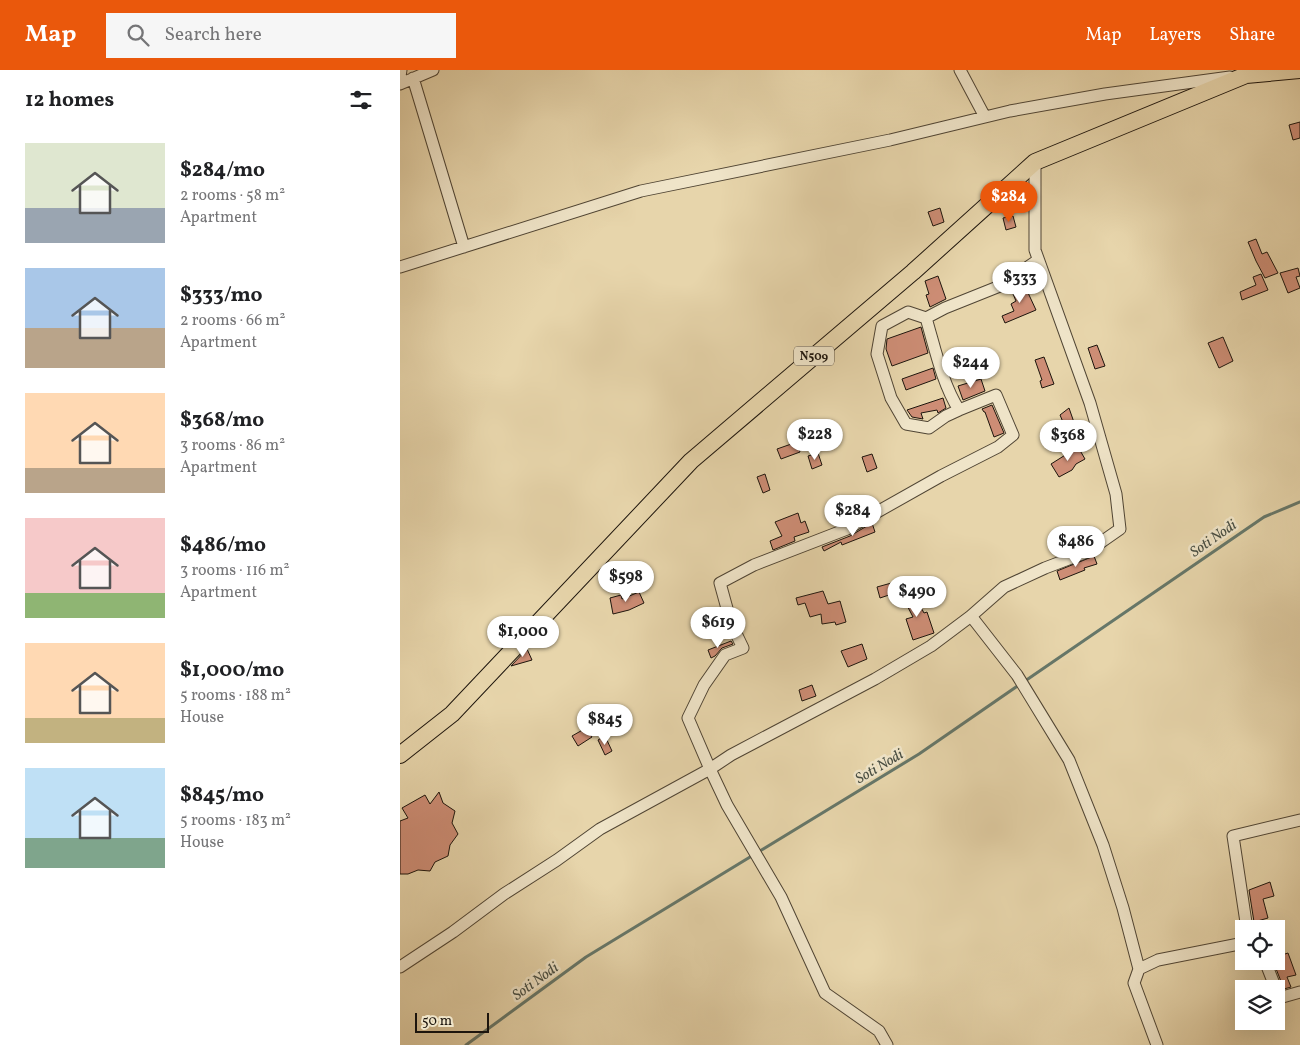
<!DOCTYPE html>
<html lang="en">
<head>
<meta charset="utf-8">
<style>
  body { margin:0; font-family:Vollkorn,serif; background:#f6f6f6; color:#202124; height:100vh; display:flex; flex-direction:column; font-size:19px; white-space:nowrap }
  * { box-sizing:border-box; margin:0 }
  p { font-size:16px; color:#757577 }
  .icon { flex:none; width:28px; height:28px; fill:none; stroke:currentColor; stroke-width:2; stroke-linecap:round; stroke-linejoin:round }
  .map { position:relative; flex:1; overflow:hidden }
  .drawer { display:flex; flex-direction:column; background:#fff; width:400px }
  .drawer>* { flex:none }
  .controls { position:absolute; left:835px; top:850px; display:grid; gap:10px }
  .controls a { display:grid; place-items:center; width:50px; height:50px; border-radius:0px; background:#fff; box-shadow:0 5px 20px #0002; font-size:25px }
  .scale { position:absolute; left:15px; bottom:12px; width:74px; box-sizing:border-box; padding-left:5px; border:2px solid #1d150d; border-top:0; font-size:14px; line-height:18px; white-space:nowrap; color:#1d150d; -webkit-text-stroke:4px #efe4c8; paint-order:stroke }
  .price { position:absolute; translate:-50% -42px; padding:0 11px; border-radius:18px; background:#fff; color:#222; font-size:16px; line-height:32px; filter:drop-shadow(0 1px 2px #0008) }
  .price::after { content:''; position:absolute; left:50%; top:30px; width:15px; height:11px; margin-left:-8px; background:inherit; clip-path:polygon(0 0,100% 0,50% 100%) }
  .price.active { background:#ea580c; color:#fff }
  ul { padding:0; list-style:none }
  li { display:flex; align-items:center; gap:15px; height:125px; padding:0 25px }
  li span { display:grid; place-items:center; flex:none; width:140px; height:100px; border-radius:0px; color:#555 }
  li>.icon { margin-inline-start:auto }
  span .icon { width:60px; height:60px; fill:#fffc; stroke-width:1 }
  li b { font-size:21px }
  h2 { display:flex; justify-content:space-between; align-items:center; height:60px; padding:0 25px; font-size:21px }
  header { display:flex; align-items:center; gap:30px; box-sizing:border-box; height:70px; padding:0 25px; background:#ea580c; color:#fff }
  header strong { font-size:24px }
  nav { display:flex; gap:28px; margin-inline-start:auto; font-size:18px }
  .search { width:350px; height:45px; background:#f6f6f6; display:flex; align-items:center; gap:12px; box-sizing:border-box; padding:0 18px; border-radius:0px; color:#757577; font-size:19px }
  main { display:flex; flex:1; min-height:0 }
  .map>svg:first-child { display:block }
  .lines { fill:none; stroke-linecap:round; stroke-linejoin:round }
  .stream { stroke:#667769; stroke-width:3 }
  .building { fill:#cd8d75; stroke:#1d150d }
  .minor-casing { stroke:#504534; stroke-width:13 }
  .highway-casing { stroke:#1d150d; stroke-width:18 }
  .minor { stroke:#efe4c8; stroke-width:11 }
  .highway { stroke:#e7d5ab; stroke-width:16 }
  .labels { text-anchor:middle; stroke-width:5; stroke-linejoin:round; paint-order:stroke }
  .shield { fill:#efe4c8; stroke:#5c5345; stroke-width:1 }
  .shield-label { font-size:12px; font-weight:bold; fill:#1d150d }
  .water-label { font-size:15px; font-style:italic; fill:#484e43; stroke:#efe4c8 }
</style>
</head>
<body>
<header>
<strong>Map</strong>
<div class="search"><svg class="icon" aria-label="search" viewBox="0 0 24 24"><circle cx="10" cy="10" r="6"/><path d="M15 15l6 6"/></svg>Search here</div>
<nav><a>Map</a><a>Layers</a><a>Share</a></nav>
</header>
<main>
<section class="drawer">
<h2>12 homes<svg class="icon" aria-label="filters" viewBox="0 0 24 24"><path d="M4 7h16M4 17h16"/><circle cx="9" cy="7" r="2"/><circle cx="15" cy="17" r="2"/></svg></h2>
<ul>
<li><span style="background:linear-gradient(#dfe7d0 65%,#9aa5b1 0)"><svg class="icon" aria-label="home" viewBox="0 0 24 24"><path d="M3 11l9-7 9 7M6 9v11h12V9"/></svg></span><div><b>$284/mo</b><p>2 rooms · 58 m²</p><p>Apartment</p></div></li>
<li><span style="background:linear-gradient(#a9c7e8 60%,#b9a48a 0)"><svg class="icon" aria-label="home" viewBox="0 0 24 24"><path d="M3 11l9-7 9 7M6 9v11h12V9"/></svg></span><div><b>$333/mo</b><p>2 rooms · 66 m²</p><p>Apartment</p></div></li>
<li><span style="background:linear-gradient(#ffd9b3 75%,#b9a48a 0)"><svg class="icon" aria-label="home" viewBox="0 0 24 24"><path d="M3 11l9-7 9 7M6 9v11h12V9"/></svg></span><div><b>$368/mo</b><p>3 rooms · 86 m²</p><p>Apartment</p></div></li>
<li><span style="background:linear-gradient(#f6c9c9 75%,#8fb573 0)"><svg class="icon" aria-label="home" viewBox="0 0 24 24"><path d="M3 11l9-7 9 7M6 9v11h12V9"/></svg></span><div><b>$486/mo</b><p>3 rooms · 116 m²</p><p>Apartment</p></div></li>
<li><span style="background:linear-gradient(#ffd9b3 75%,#c2b280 0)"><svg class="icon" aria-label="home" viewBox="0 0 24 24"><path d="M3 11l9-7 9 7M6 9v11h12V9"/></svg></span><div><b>$1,000/mo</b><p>5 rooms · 188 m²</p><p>House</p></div></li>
<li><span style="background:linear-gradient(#bfe0f5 70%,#7fa58c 0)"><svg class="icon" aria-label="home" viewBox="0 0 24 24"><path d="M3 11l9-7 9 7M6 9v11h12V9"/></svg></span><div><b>$845/mo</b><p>5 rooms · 183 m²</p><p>House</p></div></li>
</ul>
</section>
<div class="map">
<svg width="900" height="975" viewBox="0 0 900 975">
  <rect width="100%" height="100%" fill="#e7d5ab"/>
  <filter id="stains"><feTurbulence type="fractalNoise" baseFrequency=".004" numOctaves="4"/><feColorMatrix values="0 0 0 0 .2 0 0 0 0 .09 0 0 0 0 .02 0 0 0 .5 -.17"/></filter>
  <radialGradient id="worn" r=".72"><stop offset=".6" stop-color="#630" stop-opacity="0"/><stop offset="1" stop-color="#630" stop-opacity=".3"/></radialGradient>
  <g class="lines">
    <path class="stream" d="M625,611L864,447L900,432
      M66,975L186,887L519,684L619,615"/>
  </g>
  <path class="building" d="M900,52V68L893,70L889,55Z
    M540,138L544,152L533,156L528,142Z
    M613,146L616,157L606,160L603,148Z
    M856,169L862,184L867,182L878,203L865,208L856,191L848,172Z
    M898,198L900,206L896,207L900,218L888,223L880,203Z
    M861,204L868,220L842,230L840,222L856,215L853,207Z
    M538,206L546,229L530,237L526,225L529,224L525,211Z
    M623,212L636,240L605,253L602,246L614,241L611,234L616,231L611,219Z
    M521,257L528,283L492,296L486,279L487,269Z
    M823,267L833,291L819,298L808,273Z
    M697,275L705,296L695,299L688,278Z
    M644,287L654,314L642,318L640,311L642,310L635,290Z
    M533,298L536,309L506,320L502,309Z
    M581,309L585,321L563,330L558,316Z
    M543,328L546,338L538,343L537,340L521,343L523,349L512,347L507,340Z
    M592,335L604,363L594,367L585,342H584L582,339Z
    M669,338L677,361L668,364L660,345Z
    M397,372L400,382L381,389L377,379Z
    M678,377L685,389L676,394L672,400L659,407L651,394Z
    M418,383L422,395L412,399L408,386Z
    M472,384L477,398L467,402L462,387Z
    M365,404L370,420L363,423L357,407Z
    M398,443L401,453L405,451L409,462L394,467L395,471L373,480L370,471L382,466L375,452Z
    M472,453L475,462L442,475L441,472L424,481L422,477L450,466Z
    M694,486L697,494L684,498L685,500L660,510L657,501Z
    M495,512L498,522L480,528L477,517Z
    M507,518L516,535L519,534L524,543L527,542L534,563L513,570L506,549L513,547L500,522Z
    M423,521L428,534L440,531L446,552L436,555L435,552L422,554L421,544L410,547L405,533L398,535L396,528Z
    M239,522L244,533L229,540L213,544L210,528L221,525L222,529Z
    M331,571L333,574L322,578L315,586L311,588L308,580Z
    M462,574L467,589L448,597L441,581Z
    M127,579L132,590L111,596Z
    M412,615L416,626L402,631L399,620Z
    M215,636L218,647L205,651L202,640Z
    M186,658L192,667L178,676L172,666Z
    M205,666L212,681L205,685L198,670Z
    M39,722L43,733L55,741L52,753L58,764L50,775L48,786L35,792L30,801L18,800L8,804H0V751L8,748L2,738L25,725L30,734Z
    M870,812L874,826L863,829L868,848L854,852L849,820Z
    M888,883L896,905L887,907L891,917L884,919L873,891H876V887Z"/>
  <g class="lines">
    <g class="minor-casing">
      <path id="minor" d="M560,0L585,47
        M0,6L1,0
        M13,8L64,177
        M0,14L33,0
        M0,197L241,121L490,70L610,41L705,24L830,7
        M526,248L508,242L482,256L477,284L491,328L506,354L529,358L546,346L559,340
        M571,546L604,517L645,498L687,482L720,459L716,424L690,333L635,180V92
        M847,859L833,766L900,750
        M865,891L876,919
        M0,897L53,862L104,824L157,790L200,759L310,699L331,685L475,609L531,576L571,546L617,605L669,690L703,775L723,838L739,899
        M876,920L879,928L900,922
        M487,975L479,961L425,923L381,827L327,735L310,699L288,648L304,615L325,585L343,578L331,553L320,513L354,495L447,459L541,406L598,377L613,365L596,325L559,340C542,313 535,278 526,248L545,238L600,216L638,190
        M757,975L734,913L739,899L758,890L844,873"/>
    </g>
    <g class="highway-casing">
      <path id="highway" d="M0,685L52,644L291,391L513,202L635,92L846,5L900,0"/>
    </g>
    <use href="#minor" class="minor"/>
    <use href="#highway" class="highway"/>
  </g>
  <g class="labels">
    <rect class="shield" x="394" y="276.5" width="40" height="19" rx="4"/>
    <g class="shield-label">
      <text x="414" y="290">N509</text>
    </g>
    <g class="water-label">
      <text transform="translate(813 468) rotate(-35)" y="5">Soti Nodi</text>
      <text transform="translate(479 696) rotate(-31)" y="5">Soti Nodi</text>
      <text transform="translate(135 911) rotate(-36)" y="5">Soti Nodi</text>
    </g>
  </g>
  <rect width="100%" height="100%" filter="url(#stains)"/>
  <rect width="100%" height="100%" fill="url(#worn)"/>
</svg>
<div class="controls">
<a><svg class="icon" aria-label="locate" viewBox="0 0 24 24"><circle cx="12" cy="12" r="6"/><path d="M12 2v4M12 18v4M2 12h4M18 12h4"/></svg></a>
<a><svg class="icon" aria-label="layers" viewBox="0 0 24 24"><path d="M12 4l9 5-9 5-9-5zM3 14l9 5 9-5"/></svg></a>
</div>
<div class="scale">50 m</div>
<b class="price active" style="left:609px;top:153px">$284</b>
<b class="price" style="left:620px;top:234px">$333</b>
<b class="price" style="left:571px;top:319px">$244</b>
<b class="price" style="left:415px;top:391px">$228</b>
<b class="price" style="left:668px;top:392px">$368</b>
<b class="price" style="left:453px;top:467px">$284</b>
<b class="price" style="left:676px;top:498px">$486</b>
<b class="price" style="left:226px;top:533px">$598</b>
<b class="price" style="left:517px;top:548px">$490</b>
<b class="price" style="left:318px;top:579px">$619</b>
<b class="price" style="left:123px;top:588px">$1,000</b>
<b class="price" style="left:205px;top:676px">$845</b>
</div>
</main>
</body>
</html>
